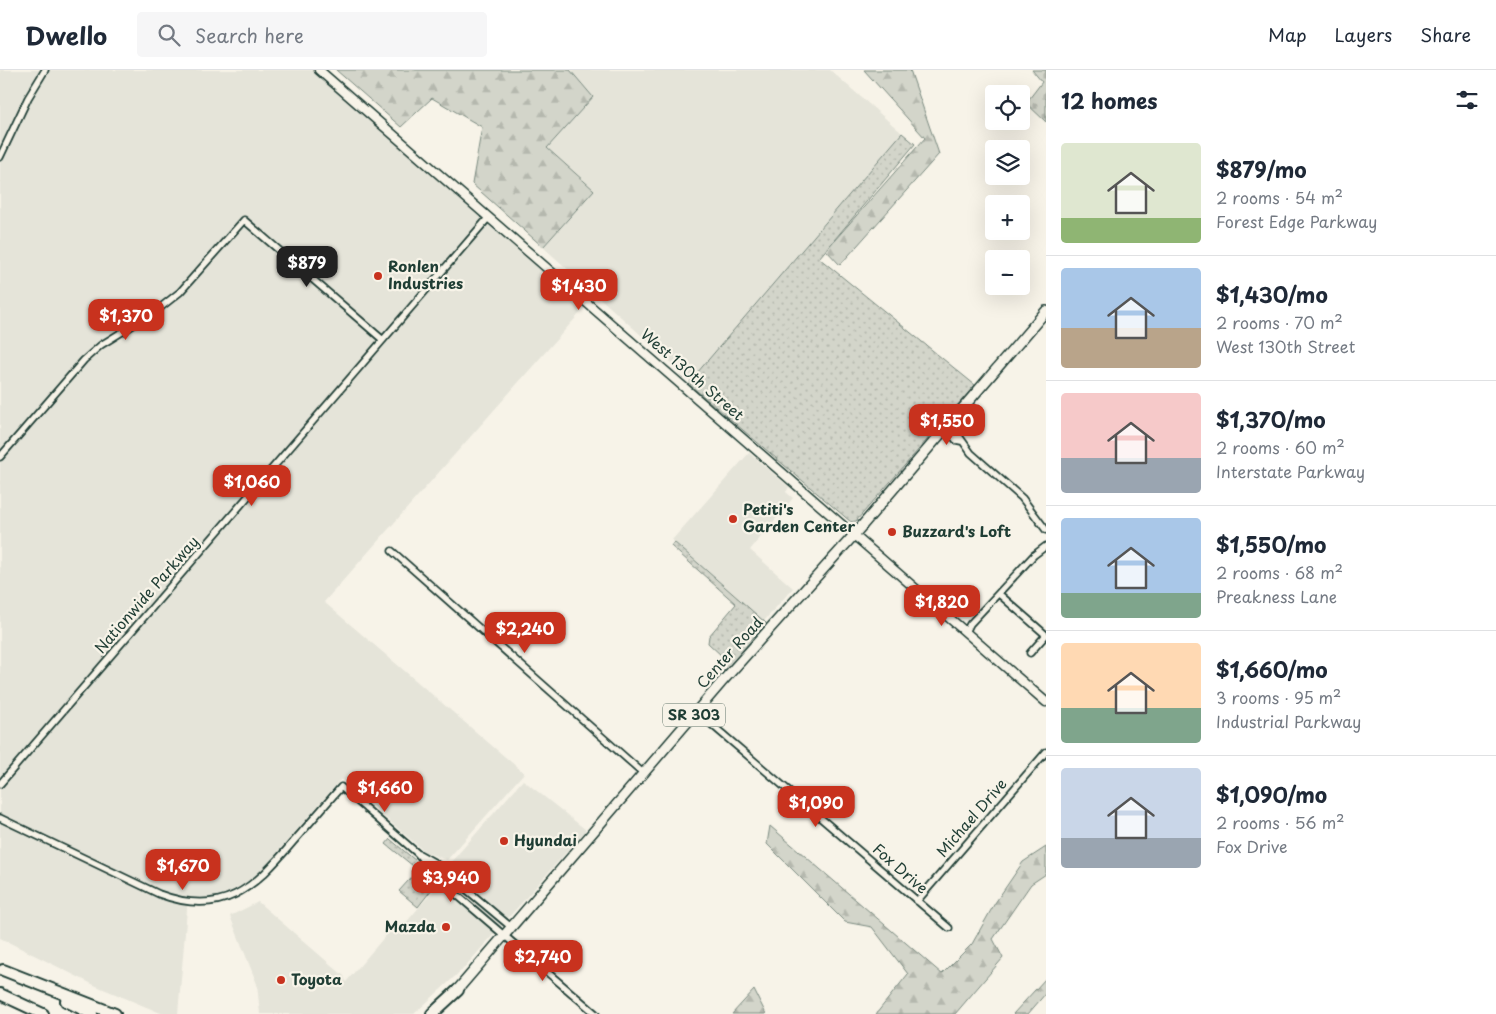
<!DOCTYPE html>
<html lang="en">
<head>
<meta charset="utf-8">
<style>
  body { margin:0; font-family:"Playpen Sans",sans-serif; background:#f6f6f7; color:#1f2937; height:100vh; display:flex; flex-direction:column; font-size:19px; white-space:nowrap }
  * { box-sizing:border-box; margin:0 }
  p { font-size:16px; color:#747a83 }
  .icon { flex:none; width:28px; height:28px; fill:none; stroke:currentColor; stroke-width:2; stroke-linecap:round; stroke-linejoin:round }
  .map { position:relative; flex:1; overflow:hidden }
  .drawer { display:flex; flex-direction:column; background:#fff; width:450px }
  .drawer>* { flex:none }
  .tools { position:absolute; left:985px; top:15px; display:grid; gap:10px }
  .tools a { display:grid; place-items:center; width:45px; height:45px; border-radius:5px; background:#fff; box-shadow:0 5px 20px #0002; font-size:25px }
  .price { position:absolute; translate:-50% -42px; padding:0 11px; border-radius:10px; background:#c8321e; color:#fff; font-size:16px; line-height:32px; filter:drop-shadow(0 1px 2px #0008) }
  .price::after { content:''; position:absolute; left:50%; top:30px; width:15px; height:11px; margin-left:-8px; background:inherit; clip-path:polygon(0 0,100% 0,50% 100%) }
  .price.active { background:#222; color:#fff }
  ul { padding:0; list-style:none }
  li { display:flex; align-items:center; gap:15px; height:125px; padding:0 15px }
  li+li { border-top:1px solid #e0e1e3 }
  li span { display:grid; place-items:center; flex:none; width:140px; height:100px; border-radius:5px; color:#555 }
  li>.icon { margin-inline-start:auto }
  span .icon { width:60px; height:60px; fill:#fffc; stroke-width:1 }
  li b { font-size:21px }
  h2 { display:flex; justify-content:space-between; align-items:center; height:60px; padding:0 15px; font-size:21px }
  header { display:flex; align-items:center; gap:30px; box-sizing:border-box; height:70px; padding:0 25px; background:#fff; border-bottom:1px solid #e0e1e3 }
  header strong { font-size:24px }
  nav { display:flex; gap:28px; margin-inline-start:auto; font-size:18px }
  .search { width:350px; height:45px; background:#f6f6f7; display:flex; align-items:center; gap:12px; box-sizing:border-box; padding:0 18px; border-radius:5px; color:#747a83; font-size:19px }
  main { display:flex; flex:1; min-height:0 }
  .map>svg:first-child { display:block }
  .built { fill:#e5e4d9 }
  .grass { fill:url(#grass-dots); stroke:#79897f }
  .forest { fill:url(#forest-firs); stroke:#79897f }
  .cemetery { fill:url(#cemetery-stones); stroke:#79897f }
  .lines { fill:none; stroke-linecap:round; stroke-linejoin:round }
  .street-casing { stroke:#1f3d34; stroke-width:9 }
  .secondary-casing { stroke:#1f3d34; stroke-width:11 }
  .primary-casing { stroke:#1f3d34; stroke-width:12 }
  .highway-casing { stroke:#1f3d34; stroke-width:14 }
  .street { stroke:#f7f3e8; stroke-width:5.5 }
  .secondary { stroke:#f7f3e8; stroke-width:8 }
  .primary { stroke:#f7f3e8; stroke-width:9 }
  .highway { stroke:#f7f3e8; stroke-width:10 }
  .poi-dot { fill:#c8321e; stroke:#f7f3e8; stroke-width:2 }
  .labels { text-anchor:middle; stroke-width:4.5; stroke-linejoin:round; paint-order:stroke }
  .shield { fill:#f7f3e8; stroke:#60746a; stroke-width:1 }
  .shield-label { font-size:14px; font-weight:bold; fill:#1f3d34 }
  .poi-label { font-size:15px; font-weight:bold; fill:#1f3d34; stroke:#f7f3e8; text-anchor:start }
  .street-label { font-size:15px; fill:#1f3d34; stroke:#f7f3e8 }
</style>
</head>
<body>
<header>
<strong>Dwello</strong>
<div class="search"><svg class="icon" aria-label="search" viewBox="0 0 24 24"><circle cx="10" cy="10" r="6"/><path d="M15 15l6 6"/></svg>Search here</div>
<nav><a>Map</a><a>Layers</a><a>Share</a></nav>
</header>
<main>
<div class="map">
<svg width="1046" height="944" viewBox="0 0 1046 944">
  <defs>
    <pattern id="grass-dots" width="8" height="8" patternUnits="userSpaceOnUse" patternTransform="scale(1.25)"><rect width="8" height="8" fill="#d3d5ca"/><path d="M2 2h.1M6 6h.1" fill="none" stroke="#b5b8ae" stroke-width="1.8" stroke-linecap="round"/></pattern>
    <pattern id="forest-firs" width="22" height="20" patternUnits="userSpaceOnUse" patternTransform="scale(1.25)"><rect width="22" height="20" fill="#d3d5ca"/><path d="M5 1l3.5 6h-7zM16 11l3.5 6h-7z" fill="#b5b8ae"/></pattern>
    <pattern id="cemetery-stones" width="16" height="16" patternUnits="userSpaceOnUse" patternTransform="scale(1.25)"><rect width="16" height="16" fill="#d3d5ca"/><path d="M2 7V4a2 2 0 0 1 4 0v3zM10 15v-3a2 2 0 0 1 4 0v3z" fill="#b5b8ae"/></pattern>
  </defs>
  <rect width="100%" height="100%" fill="#f7f3e8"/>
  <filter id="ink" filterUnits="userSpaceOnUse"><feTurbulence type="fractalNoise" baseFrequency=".02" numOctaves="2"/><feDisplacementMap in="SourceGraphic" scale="10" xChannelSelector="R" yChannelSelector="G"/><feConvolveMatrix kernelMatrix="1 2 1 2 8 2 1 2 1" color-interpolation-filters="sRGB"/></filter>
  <g filter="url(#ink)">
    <path class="built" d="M0,0H318L588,234L324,532L524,703L447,790L425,782L341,709L263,799L247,813L229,822L214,827L188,828L178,944H163L94,915L0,868Z
      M570,0H830L902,63L691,310L543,177L594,120L547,78L593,27Z
      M749,383L789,417L786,422L793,428L750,480L793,518L764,551L672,470Z
      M523,710L586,760L463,899L414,944H260L257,914L230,846L258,832L344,906L346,912L398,851L404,855L438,815L442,819L457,801L453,797L452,791Z"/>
    <path class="grass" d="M902,63L915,74L819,188L975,315L856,451L851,452L690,315L691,310Z
      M674,472L766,553L720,607L712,603L713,599L723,587L708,573L709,566L736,534L671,476Z
      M390,769L416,791L428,808L436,814L418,837L399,821L418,800L386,774Z"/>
    <path class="forest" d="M336,0H570L593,27L547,78L594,120L543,177L472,114L482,57L432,28L401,57Z
      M864,0H910L939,84L840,195L826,180L925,68Z
      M770,756L942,904L972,874L995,833L1023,792L1046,777V804L1031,814L993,869L1003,888L955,944H876L908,904L872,857L845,852L767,774Z
      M1046,908V923L1028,944H1013Z
      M754,920L766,944H732Z"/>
    <path class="cemetery" d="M1032,0H1046V52L1026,33L1042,12Z"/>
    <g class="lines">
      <g class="street-casing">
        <path id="street" d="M0,87L28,28L45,0
          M945,358L959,366L971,383L1022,428L1046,460
          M949,361L956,370L961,371
          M0,387L84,290L101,275L156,241L180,222L244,150L383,270
          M392,481L643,703
          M999,524L1046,565
          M966,562L970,554L1034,485L1046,476
          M1030,583L1046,565
          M697,642L949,858
          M0,714L489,147
          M0,748L159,824C223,848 254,818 293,772C309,754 325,735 341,717L417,783L443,813L596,944
          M419,784L435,793L511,857
          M917,831L1046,682"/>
      </g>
      <g class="secondary-casing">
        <path id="secondary" d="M319,0L1046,632"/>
      </g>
      <g class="primary-casing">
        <path id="primary" d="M453,925L721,613L854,465L1046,241"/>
      </g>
      <g class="highway-casing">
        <path id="highway" d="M3,900L115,944
          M0,924L43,944
          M66,931L92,944
          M432,944L458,920"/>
      </g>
      <use href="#street" class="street"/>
      <use href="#secondary" class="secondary"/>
      <use href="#primary" class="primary"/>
      <use href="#highway" class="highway"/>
    </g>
  </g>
  <g class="poi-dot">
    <circle cx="378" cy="206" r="5"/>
    <circle cx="733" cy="449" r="5"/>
    <circle cx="892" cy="462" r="5"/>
    <circle cx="504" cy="771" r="5"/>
    <circle cx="446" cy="857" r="5"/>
    <circle cx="281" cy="910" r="5"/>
  </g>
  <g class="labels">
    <rect class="shield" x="663" y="633.5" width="62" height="23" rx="4"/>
    <g class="shield-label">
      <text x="694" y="650">SR 303</text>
    </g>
    <g class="poi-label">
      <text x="388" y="202">Ronlen<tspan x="388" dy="17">Industries</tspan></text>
      <text x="743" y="445">Petiti's<tspan x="743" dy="17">Garden Center</tspan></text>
      <text x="902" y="467">Buzzard's Loft</text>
      <text x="514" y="776">Hyundai</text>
      <text x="436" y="862" text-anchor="end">Mazda</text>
      <text x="291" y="915">Toyota</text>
    </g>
    <g class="street-label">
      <text transform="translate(692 305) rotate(41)" y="5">West 130th Street</text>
      <text transform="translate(147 525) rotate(-49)" y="5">Nationwide Parkway</text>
      <text transform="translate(730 583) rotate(-48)" y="5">Center Road</text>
      <text transform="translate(972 748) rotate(-49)" y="5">Michael Drive</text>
      <text transform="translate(900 799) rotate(41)" y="5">Fox Drive</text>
    </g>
  </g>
</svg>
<div class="tools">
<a><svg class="icon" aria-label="locate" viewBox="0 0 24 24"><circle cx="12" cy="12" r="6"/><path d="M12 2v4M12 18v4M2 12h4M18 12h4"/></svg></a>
<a><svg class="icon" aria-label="layers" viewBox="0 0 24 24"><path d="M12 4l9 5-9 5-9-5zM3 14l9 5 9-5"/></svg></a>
<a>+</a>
<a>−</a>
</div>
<b class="price active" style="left:307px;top:218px">$879</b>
<b class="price" style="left:579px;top:241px">$1,430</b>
<b class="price" style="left:126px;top:271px">$1,370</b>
<b class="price" style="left:947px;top:376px">$1,550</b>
<b class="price" style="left:252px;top:437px">$1,060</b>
<b class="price" style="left:942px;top:557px">$1,820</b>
<b class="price" style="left:525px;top:584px">$2,240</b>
<b class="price" style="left:385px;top:743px">$1,660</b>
<b class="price" style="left:816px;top:758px">$1,090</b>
<b class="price" style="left:183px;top:821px">$1,670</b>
<b class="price" style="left:451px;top:833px">$3,940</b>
<b class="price" style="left:543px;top:912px">$2,740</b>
</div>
<section class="drawer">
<h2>12 homes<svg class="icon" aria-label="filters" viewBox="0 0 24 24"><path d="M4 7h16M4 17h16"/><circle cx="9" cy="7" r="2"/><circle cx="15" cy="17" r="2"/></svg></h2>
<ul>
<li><span style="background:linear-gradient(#dfe7d0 75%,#8fb573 0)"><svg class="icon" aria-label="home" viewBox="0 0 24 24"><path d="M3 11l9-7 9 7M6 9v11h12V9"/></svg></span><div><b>$879/mo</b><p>2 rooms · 54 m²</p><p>Forest Edge Parkway</p></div></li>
<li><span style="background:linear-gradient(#a9c7e8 60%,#b9a48a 0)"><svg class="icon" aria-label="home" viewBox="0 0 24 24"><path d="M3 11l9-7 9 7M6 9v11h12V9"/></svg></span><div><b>$1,430/mo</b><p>2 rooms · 70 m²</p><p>West 130th Street</p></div></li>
<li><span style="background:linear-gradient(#f6c9c9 65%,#9aa5b1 0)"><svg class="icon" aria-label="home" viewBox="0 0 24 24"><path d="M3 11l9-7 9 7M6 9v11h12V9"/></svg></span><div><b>$1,370/mo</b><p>2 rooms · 60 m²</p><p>Interstate Parkway</p></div></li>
<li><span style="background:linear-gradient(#a9c7e8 75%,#7fa58c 0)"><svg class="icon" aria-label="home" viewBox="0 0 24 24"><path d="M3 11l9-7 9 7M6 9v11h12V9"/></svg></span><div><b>$1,550/mo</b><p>2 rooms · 68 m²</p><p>Preakness Lane</p></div></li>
<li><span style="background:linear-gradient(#ffd9b3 65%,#7fa58c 0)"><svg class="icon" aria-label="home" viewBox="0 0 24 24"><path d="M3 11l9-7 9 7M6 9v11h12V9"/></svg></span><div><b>$1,660/mo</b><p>3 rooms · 95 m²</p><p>Industrial Parkway</p></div></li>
<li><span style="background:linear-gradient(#c9d6e8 70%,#9aa5b1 0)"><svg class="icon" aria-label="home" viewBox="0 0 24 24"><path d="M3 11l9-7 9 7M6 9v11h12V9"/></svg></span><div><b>$1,090/mo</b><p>2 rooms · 56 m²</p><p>Fox Drive</p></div></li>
</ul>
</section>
</main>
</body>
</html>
